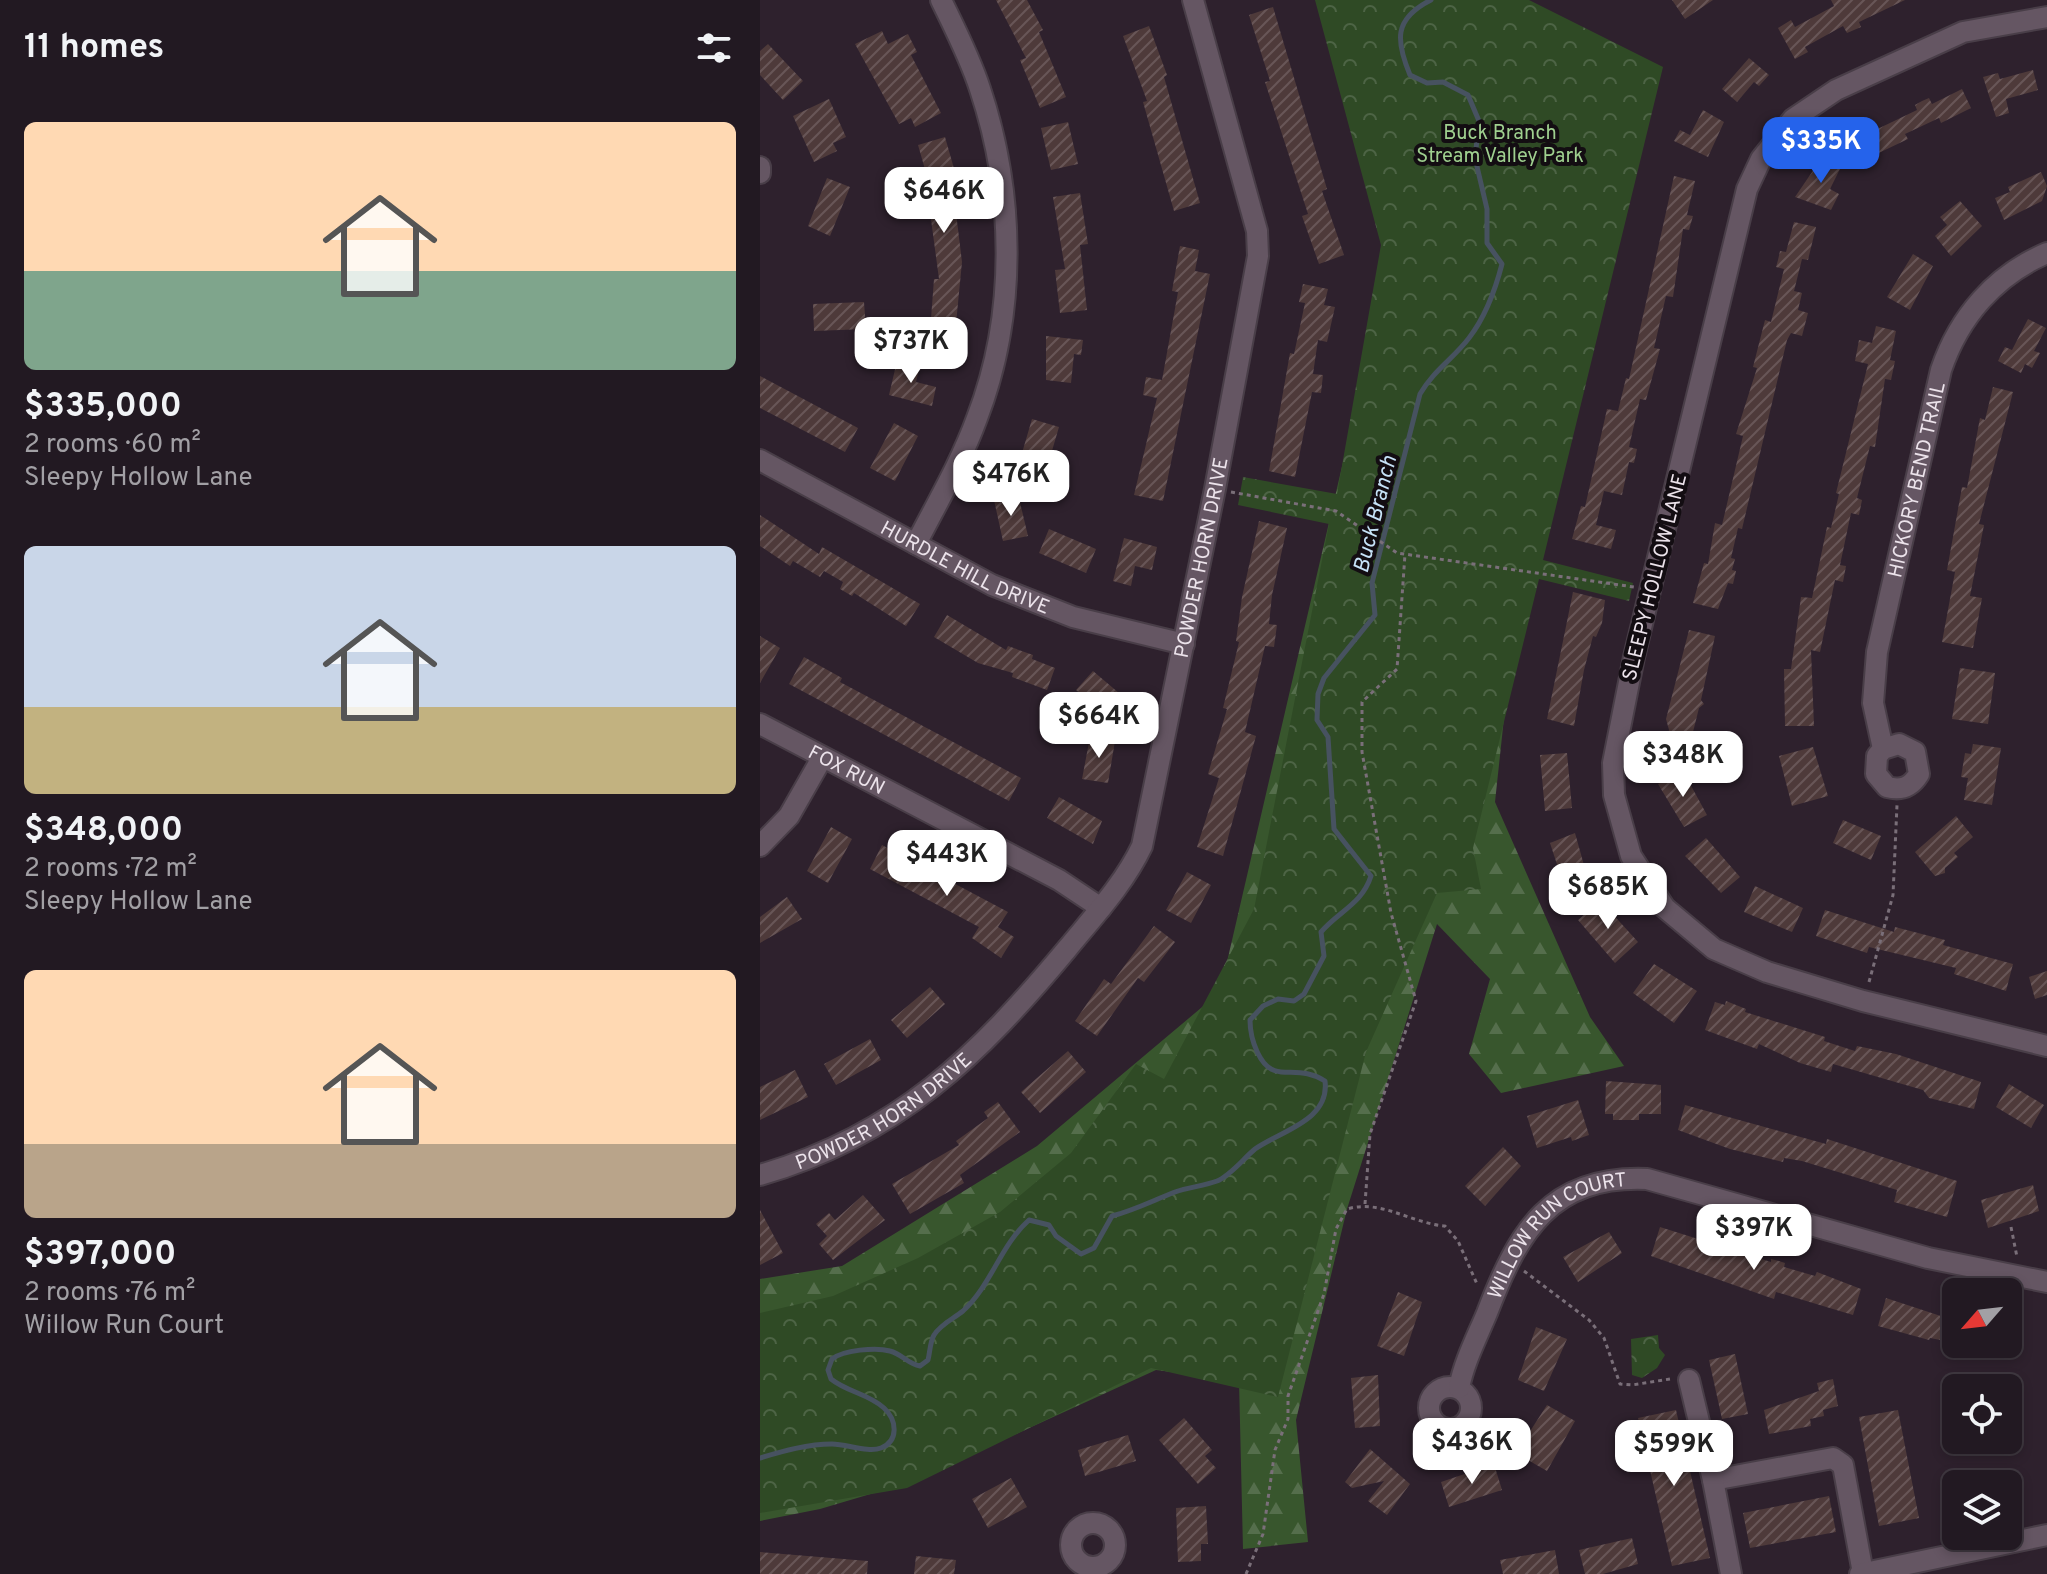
<!DOCTYPE html>
<html lang="en">
<head>
<meta charset="utf-8">
<style>
  body { margin:0; font-family:Overpass,sans-serif; background:#2e262f; color:#f1f3f6; height:100vh; display:flex; flex-direction:column; font-size:30px; white-space:nowrap }
  * { box-sizing:border-box; margin:0 }
  p { font-size:26px; color:#a2a0a5 }
  .icon { flex:none; width:44px; height:44px; fill:none; stroke:currentColor; stroke-width:2; stroke-linecap:round; stroke-linejoin:round }
  .map { position:relative; flex:1; overflow:hidden }
  .details { display:flex; flex-direction:column; background:#221922; width:760px }
  .details>* { flex:none }
  .needle { width:52px; rotate:242deg }
  .controls { position:absolute; left:1182px; top:1278px; display:grid; gap:16px }
  .controls a { display:grid; place-items:center; width:80px; height:80px; border-radius:12px; background:#221922; box-shadow:0 4px 12px #0003,0 0 0 2px #3f3840; font-size:40px }
  .price { position:absolute; translate:-50% -68px; padding:0 18px; border-radius:16px; background:#fff; color:#222; font-size:26px; line-height:52px; filter:drop-shadow(0 2px 4px #0008) }
  .price::after { content:''; position:absolute; left:50%; top:48px; width:24px; height:18px; margin-left:-12px; background:inherit; clip-path:polygon(0 0,100% 0,50% 100%) }
  .price.on { background:#2563eb; color:#fff }
  ul { padding:0; list-style:none }
  li { display:grid; align-content:center; gap:16px; height:424px; padding:0 24px }
  li span { display:grid; place-items:center; height:248px; border-radius:12px; color:#555 }
  li>.icon { margin-inline-start:auto }
  span .icon { width:144px; height:144px; fill:#fffc; stroke-width:1 }
  li b { font-size:34px }
  h2 { display:flex; justify-content:space-between; align-items:center; height:96px; padding:0 24px; font-size:34px }
  main { display:flex; flex:1; min-height:0 }
  .map>svg:first-child { display:block }
  .forest { fill:url(#forest-firs) }
  .park { fill:url(#park-crowns) }
  .lines { fill:none; stroke-linecap:round; stroke-linejoin:round }
  .stream { stroke:#475260; stroke-width:5 }
  .building { fill:url(#building-hatch) }
  .minor-casing { stroke:#493e48; stroke-width:24 }
  .path { stroke:#7a6f79; stroke-width:3; stroke-dasharray:4 4; stroke-linecap:butt }
  .minor { stroke:#655663; stroke-width:20 }
  .labels { text-anchor:middle; stroke-width:8; stroke-linejoin:round; paint-order:stroke }
  .park-label { font-size:20px; fill:#9fd08f; stroke:#130d12 }
  .street-label { font-size:20px; fill:#ece3eb; stroke:#130d12 }
  .water-label { font-size:22px; font-style:italic; fill:#c7e3f8; stroke:#130d12 }
</style>
</head>
<body>
<main>
<section class="details">
<h2>11 homes<svg class="icon" aria-label="filters" viewBox="0 0 24 24"><path d="M4 7h16M4 17h16"/><circle cx="9" cy="7" r="2"/><circle cx="15" cy="17" r="2"/></svg></h2>
<ul>
<li><span style="background:linear-gradient(#ffd9b3 60%,#7fa58c 0)"><svg class="icon" aria-label="home" viewBox="0 0 24 24"><path d="M3 11l9-7 9 7M6 9v11h12V9"/></svg></span><div><b>$335,000</b><p>2 rooms · 60 m²</p><p>Sleepy Hollow Lane</p></div></li>
<li><span style="background:linear-gradient(#c9d6e8 65%,#c2b280 0)"><svg class="icon" aria-label="home" viewBox="0 0 24 24"><path d="M3 11l9-7 9 7M6 9v11h12V9"/></svg></span><div><b>$348,000</b><p>2 rooms · 72 m²</p><p>Sleepy Hollow Lane</p></div></li>
<li><span style="background:linear-gradient(#ffd9b3 70%,#b9a48a 0)"><svg class="icon" aria-label="home" viewBox="0 0 24 24"><path d="M3 11l9-7 9 7M6 9v11h12V9"/></svg></span><div><b>$397,000</b><p>2 rooms · 76 m²</p><p>Willow Run Court</p></div></li>
</ul>
</section>
<div class="map">
<svg width="1287" height="1574" viewBox="0 0 1287 1574">
  <defs>
    <pattern id="forest-firs" width="22" height="20" patternUnits="userSpaceOnUse" patternTransform="scale(2)"><rect width="22" height="20" fill="#38562d"/><path d="M5 1l3.5 6h-7zM16 11l3.5 6h-7z" fill="#556e4c"/></pattern>
    <pattern id="park-crowns" width="20" height="18" patternUnits="userSpaceOnUse" patternTransform="scale(2)"><rect width="20" height="18" fill="#2f4a25"/><path d="M2 6a3 3 0 1 1 6 0M12 15a3 3 0 1 1 6 0" fill="none" stroke="#4d6445"/></pattern>
    <pattern id="building-hatch" width="6" height="6" patternUnits="userSpaceOnUse" patternTransform="scale(2)"><rect width="6" height="6" fill="#4e3a3a"/><path d="M-1 1l2-2M0 6l6-6M5 7l2-2" fill="none" stroke="#685657"/></pattern>
  </defs>
  <rect width="100%" height="100%" fill="#2e212d"/>
  <path class="forest" d="M600,389L757,597L735,802L830,1017L864,1066L741,1093L709,1054L730,979L677,924L587,1209L536,1420L548,1542L483,1549L479,1380L396,1370L151,1482L60,1509L0,1521V1279L82,1266L277,1146L460,992Z"/>
  <path class="park" d="M555,0H769L903,67L783,560L873,583L869,601L779,579L713,848L721,889L677,893L606,1052L518,1397L391,1368L147,1488L0,1513V1313L73,1296L158,1258L240,1212L311,1153L376,1064L404,1079L494,909L569,524L478,505L483,477L577,494L621,245Z
    M898,1335L899,1348L905,1355L897,1368L882,1378L872,1375L871,1339Z"/>
  <g class="lines">
    <path class="stream" d="M0,1458C23,1451 48,1444 72,1444C87,1444 108,1453 121,1448C139,1441 137,1420 124,1408C109,1394 87,1392 71,1379L68,1370L72,1359C83,1350 116,1347 130,1351C142,1354 148,1364 160,1366L168,1360C170,1352 170,1342 174,1335C181,1324 193,1319 203,1311C232,1284 240,1246 269,1220L289,1225L296,1236L321,1254L334,1248L352,1216C375,1210 394,1200 415,1192C429,1187 444,1186 457,1181C471,1175 483,1159 495,1149C520,1131 570,1121 565,1081C549,1071 538,1073 521,1072C499,1071 490,1037 490,1020L503,1006L518,999L534,1001L544,994L564,956L561,932C579,911 602,904 611,876L574,829L568,737L557,720L558,694L564,678L615,615L612,583L660,394C674,370 693,359 709,338C726,316 735,291 742,264L727,243V209L715,158L719,121L708,95L683,82L667,83L650,75C636,41 633,19 671,0"/>
  </g>
  <path class="building" d="M236,0H267L283,30L279,32L306,97L280,108L260,60L266,58Z
    M912,0H953L925,19Z
    M1071,0H1145L1099,22L1101,27L1087,33L1083,26L1045,47L1048,52L1035,59L1018,28L1031,20L1035,27L1074,6Z
    M513,7L567,189L562,191L584,255L559,264L542,216L548,214L505,82L510,81L489,15Z
    M389,26L407,75L404,77L440,203L414,211L383,102L387,101L363,36Z
    M122,31L128,44L148,34L157,52L151,55L181,113L155,127L151,118L139,124L95,44Z
    M8,44L43,81L23,100L0,75V51Z
    M989,58L1009,75L999,86L994,82L977,102L962,89Z
    M1273,70L1278,90L1246,99L1249,113L1236,117L1223,77L1238,73L1240,79Z
    M1202,89L1211,108L1181,123L1179,118L1145,134L1148,139L1102,161L1090,135L1105,128L1107,134L1157,110L1155,105L1162,101L1169,98L1172,104Z
    M69,99L86,137L73,143L77,151L54,162L33,116Z
    M943,110L964,122L948,157L914,141L920,130L930,135Z
    M308,122L318,164L291,170L281,128Z
    M185,137L199,186L193,188L202,262L195,334L170,332L174,279H179L170,212L177,211L158,145Z
    M1063,156L1082,165L1070,189L1079,194L1071,210L1035,197Z
    M1281,172L1287,186L1282,201L1244,220L1235,198L1250,192L1248,187Z
    M914,176L935,181L927,215L933,216L929,230L923,229L913,297L906,296L894,348L900,349L886,400L880,399L869,447L877,449L874,463L869,462L862,495L844,491L836,525L856,530L851,549L812,539L821,506L825,507L847,409L858,411L866,378L869,379Z
    M67,178L90,187L70,236L48,226Z
    M320,193L328,244L320,245L327,310L300,313L295,270L305,269L293,197Z
    M1200,201L1222,226L1191,256L1175,236L1187,225L1180,217Z
    M1034,222L1056,227L1048,260L1042,259L1034,291L1042,293L1038,310L1048,313L1042,336L1031,333L1027,340L982,529L978,528L971,558L975,559L972,570L976,571L973,584L968,583L958,609L933,603L944,563L948,564L955,523L962,525L983,436L976,434L997,368L993,367L1005,320L1011,322L1024,269L1016,267L1018,260L1020,251L1026,252Z
    M420,246L439,250L435,271L450,274L403,501L374,495L397,398L383,395L386,377L402,380L418,292L412,291Z
    M1153,254L1173,266L1150,310L1127,297Z
    M543,284L568,289L564,305L575,307L567,342L558,340L553,374L563,375L561,393L552,392L535,477L509,471L530,353L534,354L545,303L539,302Z
    M104,302L106,329L54,331L53,304Z
    M1268,319L1286,328L1274,351L1280,353L1272,368L1265,364L1261,373L1238,361L1245,347L1252,350Z
    M1116,326L1136,331L1130,360L1135,361L1131,380L1125,379L1115,447L1110,446L1097,498L1102,500L1099,515L1091,513L1080,565L1086,566L1083,582L1075,580L1060,652L1051,650L1054,726H1025L1024,669H1031L1041,597L1052,598L1067,527L1071,528L1079,494L1076,493L1108,364L1095,361L1099,340L1112,343Z
    M286,336L323,340L321,355L314,354L311,383L286,380Z
    M137,361L160,366L156,382L176,387L172,406L129,395Z
    M0,376L98,428L85,452L0,408Z
    M1233,387L1253,392L1219,524L1224,525L1210,596L1222,598L1213,648L1182,642L1195,572L1187,570L1202,487L1207,488L1220,418L1225,420Z
    M272,419L299,427L289,461L262,453Z
    M134,423L158,436L135,481L110,468Z
    M258,494L268,536L243,541L234,500Z
    M0,515L59,554L62,547L160,604L146,626L94,593L92,596L80,589L83,582L64,571L60,577L33,561L30,566L0,546Z
    M499,521L527,528L512,595L509,624L517,625L514,647L505,646L485,732L496,736L463,856L437,847L459,778L448,774L467,709L463,708L479,642L476,641L482,597Z
    M289,529L336,549L326,573L279,553Z
    M364,538L397,547L392,570L375,566L371,586L353,581Z
    M813,592L845,600L842,623L836,637L833,636L824,670L814,726L787,719Z
    M187,615L246,650L248,646L273,655L272,659L295,668L287,690L252,677L253,673L218,663L174,637Z
    M929,630L955,636L941,700L944,704L939,708L932,736L936,737L933,753L905,746L909,730L906,719Z
    M0,636L20,648L0,683Z
    M44,657L82,678L80,682L261,778L249,801L29,684Z
    M1200,668L1235,673L1228,724L1192,719Z
    M333,671L366,699L349,718L316,690Z
    M330,737L355,741L348,783L322,779Z
    M1213,744L1241,748L1232,805L1204,800L1208,778L1201,777L1205,753L1211,754Z
    M1053,747L1068,796L1032,806L1019,756Z
    M807,753L812,808L785,811L780,755Z
    M923,771L947,815L924,827L898,784Z
    M299,797L342,821L333,844L287,818Z
    M1196,816L1213,837L1194,853L1198,857L1185,868V873L1175,876L1155,852Z
    M1083,820L1121,836L1111,860L1073,843Z
    M71,827L92,839L68,883L47,871Z
    M815,833L829,883L806,892L790,843Z
    M946,838L980,877L961,893L925,856Z
    M122,845L248,912L238,927L254,937L241,958L212,938L219,927L110,869Z
    M427,872L451,885L431,923L406,910Z
    M995,886L1043,908L1032,932L984,912Z
    M27,897L42,919L0,943V917Z
    M840,900L878,942L855,963L818,920Z
    M1065,910L1134,932L1135,927L1185,940L1183,945L1253,964L1246,991L1194,974L1196,968L1109,947L1107,953L1056,936Z
    M394,926L415,942L384,982L378,978L337,1036L315,1021L344,979L351,984Z
    M894,964L937,991L914,1023L873,993Z
    M1287,971V995L1275,999L1269,977Z
    M170,987L185,1004L147,1038L131,1020Z
    M966,1001L986,1009L985,1012L1065,1037L1064,1041L1095,1051L1097,1046L1136,1054L1221,1082L1214,1109L1169,1098L1163,1090L1073,1064L1071,1072L1040,1063L999,1044L997,1049L945,1030L955,1002L965,1005Z
    M110,1039L121,1060L76,1085L64,1064Z
    M308,1051L326,1072L280,1113L261,1092Z
    M35,1070L48,1097L0,1120V1087Z
    M846,1081L901,1085V1114H879V1120H853V1114H845Z
    M1249,1084L1284,1105L1271,1128L1236,1107Z
    M818,1100L829,1135L812,1141L811,1137L777,1148L767,1116Z
    M238,1102L260,1132L200,1175L204,1183L150,1214L132,1184L199,1145L196,1141L228,1118L224,1112Z
    M925,1105L1066,1144L1067,1139L1197,1181L1187,1217L1134,1202L1137,1190L1042,1161L1024,1158L1023,1162L970,1149L918,1130Z
    M743,1147L761,1166L725,1206L705,1186Z
    M1273,1185L1279,1211L1228,1228L1221,1200Z
    M103,1195L125,1220L73,1260L59,1244L67,1236L56,1224L69,1213L75,1220Z
    M0,1210L23,1253L0,1265Z
    M900,1227L1011,1262V1259L1019,1261L1025,1263L1024,1267L1055,1276L1057,1272L1101,1289L1093,1315L1016,1292L1014,1299L891,1256Z
    M849,1232L862,1253L818,1282L803,1257Z
    M638,1292L662,1302L644,1356L617,1346Z
    M1126,1298L1196,1321V1343L1170,1338L1169,1340L1118,1326Z
    M776,1327L807,1339L784,1391L758,1380Z
    M975,1354L988,1414L962,1419L949,1360Z
    M618,1375L620,1426L595,1428L591,1378Z
    M1073,1379L1078,1406L1063,1410L1064,1416L1050,1419L1051,1426L1009,1434L1004,1410L1059,1391L1057,1383Z
    M787,1405L815,1421L787,1471L756,1453Z
    M916,1410L950,1558L912,1566L878,1418Z
    M1138,1410L1159,1518L1119,1526L1099,1417Z
    M424,1418L452,1450L445,1456L456,1468L438,1484L399,1440Z
    M368,1435L376,1461L325,1476L318,1450Z
    M610,1449L650,1484L627,1515L608,1501L624,1481L592,1488L585,1482Z
    M734,1464L742,1490L689,1507L681,1482Z
    M1242,1469L1245,1484H1198V1477Z
    M251,1478L267,1507L228,1528L212,1499Z
    M1069,1496L1076,1532L990,1548L983,1513Z
    M446,1506L448,1544H441V1561L418,1562L416,1508Z
    M872,1538L878,1564L843,1574H825L819,1550Z
    M795,1550L799,1574H743L740,1560Z
    M0,1552L108,1561L107,1574H0Z
    M156,1556L196,1560L194,1574H154Z"/>
  <g class="lines">
    <g class="minor-casing">
      <g id="minor">
        <path d="M1287,17L1203,32L1076,90L1033,119L1001,159L987,189L960,301L874,657L853,763L854,795L871,856L905,908L954,949L1007,972L1103,1001L1287,1046"/>
        <path d="M0,167V173"/>
        <path id="s1" d="M0,460L232,585L313,617L424,644"/>
        <path d="M156,544C177,503 201,462 217,418C257,314 255,194 220,89C210,58 195,29 181,0"/>
        <path id="s2" d="M0,724L299,880L341,908"/>
        <path id="s3" d="M1123,749L1139,744L1155,752L1159,774C1151,787 1142,791 1127,787L1116,774L1117,756L1123,749L1113,703L1117,652L1181,370C1199,317 1235,275 1287,253"/>
        <path d="M0,846L29,816L62,758"/>
        <path id="s4" d="M0,1175C138,1135 218,1056 307,949C334,916 364,884 382,846L455,489L498,256L497,231L433,0"/>
        <path d="M929,1380L953,1480L1073,1458L1083,1465L1103,1573"/>
        <circle cx="690" cy="1408" r="21"/>
        <path id="s5" d="M699,1388C704,1362 717,1337 727,1313C758,1232 790,1175 887,1179L1168,1258L1287,1282"/>
        <path d="M953,1480L971,1574"/>
        <circle cx="333" cy="1545" r="22"/>
        <path d="M1100,1574L1287,1535"/>
      </g>
    </g>
    <path class="path" d="M471,492L576,511L637,553L874,587
      M1109,982L1133,895L1137,805
      M605,1204L610,1134L656,1001L631,913L602,752V702L637,669L645,554
      M1251,1227L1257,1257
      M764,1271L829,1320L844,1338L860,1384L872,1385L910,1379
      M486,1574L503,1534L515,1450L528,1419V1396L564,1294L576,1229L587,1209C621,1199 650,1223 685,1226L698,1241L717,1284"/>
    <use href="#minor" class="minor"/>
  </g>
  <g class="labels">
    <g class="park-label">
      <text x="740" y="139">Buck Branch<tspan x="740" dy="23">Stream Valley Park</tspan></text>
    </g>
    <g class="street-label">
      <text dy="7" stroke="none"><textPath href="#s3" startOffset="414">HICKORY BEND TRAIL</textPath></text>
      <text dy="7" stroke="none"><textPath href="#s4" startOffset="810">POWDER HORN DRIVE</textPath></text>
      <text dy="7" stroke="none"><textPath href="#s1" startOffset="232">HURDLE HILL DRIVE</textPath></text>
      <text transform="translate(894 577) rotate(-76)" y="7">SLEEPY HOLLOW LANE</text>
      <text dy="7" stroke="none"><textPath href="#s2" startOffset="98">FOX RUN</textPath></text>
      <text dy="7" stroke="none"><textPath href="#s4" startOffset="140">POWDER HORN DRIVE</textPath></text>
      <text dy="7" stroke="none"><textPath href="#s5" startOffset="192">WILLOW RUN COURT</textPath></text>
    </g>
    <g class="water-label">
      <text transform="translate(614 514) rotate(-76)" y="8">Buck Branch</text>
    </g>
  </g>
</svg>
<div class="controls">
<a><svg class="needle" viewBox="-14 -14 28 28"><path d="M0-13l5 13h-10z" fill="#e53935"/><path d="M0 13l5-13h-10z" fill="#a2a0a5"/></svg></a>
<a><svg class="icon" aria-label="locate" viewBox="0 0 24 24"><circle cx="12" cy="12" r="6"/><path d="M12 2v4M12 18v4M2 12h4M18 12h4"/></svg></a>
<a><svg class="icon" aria-label="layers" viewBox="0 0 24 24"><path d="M12 4l9 5-9 5-9-5zM3 14l9 5 9-5"/></svg></a>
</div>
<b class="price on" style="left:1061px;top:185px">$335K</b>
<b class="price" style="left:184px;top:235px">$646K</b>
<b class="price" style="left:151px;top:385px">$737K</b>
<b class="price" style="left:251px;top:518px">$476K</b>
<b class="price" style="left:339px;top:760px">$664K</b>
<b class="price" style="left:923px;top:799px">$348K</b>
<b class="price" style="left:187px;top:898px">$443K</b>
<b class="price" style="left:848px;top:931px">$685K</b>
<b class="price" style="left:994px;top:1272px">$397K</b>
<b class="price" style="left:712px;top:1486px">$436K</b>
<b class="price" style="left:914px;top:1488px">$599K</b>
</div>
</main>
</body>
</html>
